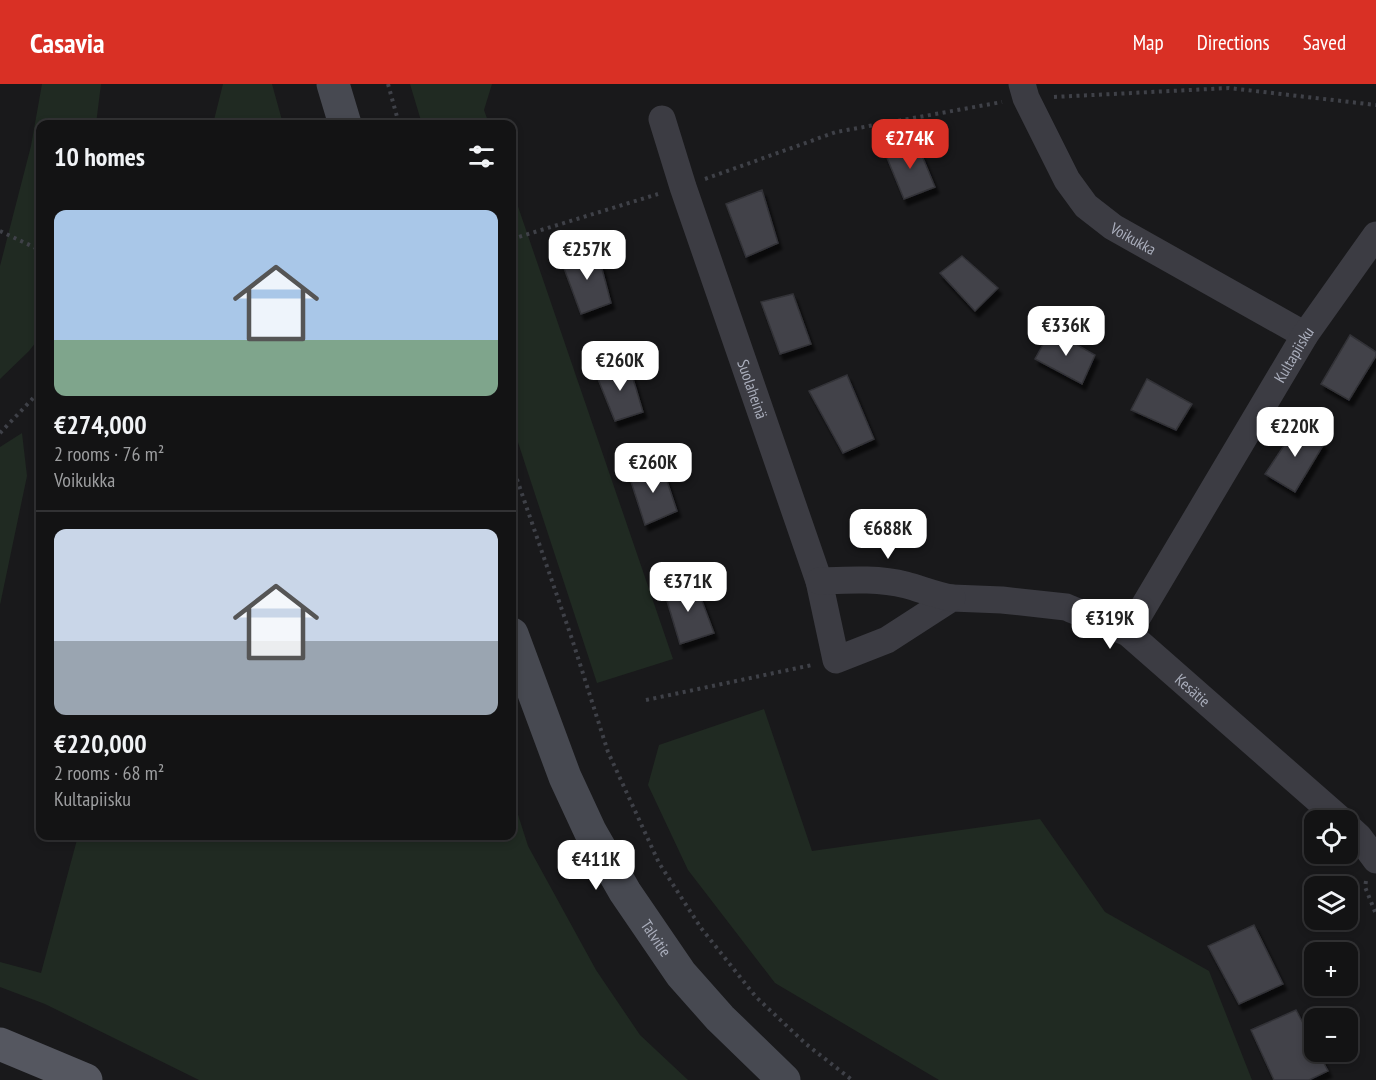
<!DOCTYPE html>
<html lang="en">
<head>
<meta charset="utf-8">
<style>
  body { margin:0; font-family:"PT Sans Narrow",sans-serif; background:#1c1c1d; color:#f1f3f6; height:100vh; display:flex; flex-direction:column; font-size:22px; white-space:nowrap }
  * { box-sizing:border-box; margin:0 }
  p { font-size:20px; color:#9d9ea0 }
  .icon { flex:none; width:33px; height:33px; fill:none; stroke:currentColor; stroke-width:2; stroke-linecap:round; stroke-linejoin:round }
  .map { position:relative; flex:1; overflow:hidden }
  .side { position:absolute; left:36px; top:36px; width:480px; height:720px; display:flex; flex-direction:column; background:#131314; border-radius:12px; box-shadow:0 3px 9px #0003,0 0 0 2px #323234 }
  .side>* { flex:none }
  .tools { position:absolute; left:1304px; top:726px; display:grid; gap:12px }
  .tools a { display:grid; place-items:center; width:54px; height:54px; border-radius:12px; background:#131314; box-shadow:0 3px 9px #0003,0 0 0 2px #323234; font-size:30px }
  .price { position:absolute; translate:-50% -51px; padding:0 14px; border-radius:12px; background:#fff; color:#222; font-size:20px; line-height:39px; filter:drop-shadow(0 2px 3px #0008) }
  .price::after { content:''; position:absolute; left:50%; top:36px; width:18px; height:14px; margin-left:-9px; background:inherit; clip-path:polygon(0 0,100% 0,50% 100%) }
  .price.current { background:#d93025; color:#fff }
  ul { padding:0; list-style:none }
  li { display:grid; align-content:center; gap:12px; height:318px; padding:0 18px }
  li+li { border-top:2px solid #323234 }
  li span { display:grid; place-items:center; height:186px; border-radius:12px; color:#555 }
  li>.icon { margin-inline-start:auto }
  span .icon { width:108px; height:108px; fill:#fffc; stroke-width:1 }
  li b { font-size:26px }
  h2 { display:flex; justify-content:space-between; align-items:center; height:72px; padding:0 18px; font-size:26px }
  header { display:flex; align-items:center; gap:36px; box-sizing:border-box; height:84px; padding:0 30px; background:#d93025; color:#fff }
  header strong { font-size:28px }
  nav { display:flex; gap:33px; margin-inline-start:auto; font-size:21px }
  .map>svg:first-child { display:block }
  .green { fill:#202a22 }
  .building { fill:#434348; stroke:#333338; stroke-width:1.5; filter:url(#shadow) }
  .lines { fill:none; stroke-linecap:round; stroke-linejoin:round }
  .path { stroke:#3f4148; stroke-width:4; stroke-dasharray:3 4.5; stroke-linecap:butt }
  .street { stroke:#3c3c43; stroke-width:27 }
  .secondary { stroke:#474951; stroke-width:33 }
  .primary { stroke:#555760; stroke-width:33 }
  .labels { text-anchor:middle; stroke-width:6; stroke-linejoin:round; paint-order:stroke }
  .street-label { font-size:16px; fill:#aaaebc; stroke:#141416 }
</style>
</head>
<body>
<header>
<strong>Casavia</strong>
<nav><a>Map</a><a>Directions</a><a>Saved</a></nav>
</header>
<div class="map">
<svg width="1376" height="996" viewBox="0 0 1376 996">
  <defs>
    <filter id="shadow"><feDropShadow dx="3.5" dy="6" stdDeviation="1.5" flood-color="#0009"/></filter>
  </defs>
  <rect width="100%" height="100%" fill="#19191b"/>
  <path class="green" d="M42,0H101L96,40H40V253L29,267L0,295V182L31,62Z
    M223,0H272L283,40H213Z
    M410,0H492L484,26L489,40H422Z
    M512,105L673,575L597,599L512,340Z
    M22,349L27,392L0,521V363Z
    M764,625L812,767L1040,735L1105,828L1209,887L1252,996H939L775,899L688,786L648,701L659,661Z
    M512,712L528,762L596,886L640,951L688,996H199L45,920L0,903V878L41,889L78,752H512Z"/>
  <path class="building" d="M916,57L935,103L904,115L885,69Z
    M762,106L778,159L746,173L726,120Z
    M597,166L611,219L581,230L561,176Z
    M962,172L998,204L975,227L940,189Z
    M793,210L811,260L780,270L761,218Z
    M1051,246L1095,271L1082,300L1035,275Z
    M1350,251L1376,268V272L1349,316L1321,300Z
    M629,281L643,328L615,337L596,290Z
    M847,291L874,355L843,369L809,307Z
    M1147,295L1192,320L1176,346L1131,326Z
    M1299,339L1324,360L1295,408L1265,390Z
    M662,382L677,427L645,441L628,388Z
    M695,498L714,549L680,560L664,507Z
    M1254,841L1283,900L1239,920L1208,862Z
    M1296,926L1314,960V968H1318L1328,987L1309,996H1274L1251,946Z"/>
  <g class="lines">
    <path class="path" d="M388,0L399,40
      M1054,13L1229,4L1376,21
      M705,95L836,48L1002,18
      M0,147L40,166
      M512,155L658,110
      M0,349L40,307
      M512,381L572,555L608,668L659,779L701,844L756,913L806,960L852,996
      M646,616L812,581
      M1366,797L1365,803L1376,830"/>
    <g class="street">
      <path id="s1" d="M1022,0L1026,14L1067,96L1086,122L1113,143L1305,251"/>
      <path id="s2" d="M662,35L683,103L819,497L836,576L887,556L952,514L1002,516L1066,523L1128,549L1341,736"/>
      <path d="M819,497C848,496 878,494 906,501C921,505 935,511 952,514"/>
      <path id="s3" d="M1128,549L1305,251L1376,151"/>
      <path d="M1347,742L1359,753L1376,776"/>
    </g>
    <g class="secondary">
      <path d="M333,0L345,40"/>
      <path id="s4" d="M512,550L565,693L590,747L625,808L681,890L720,934L784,996"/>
    </g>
    <path class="primary" d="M0,960L86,996"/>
  </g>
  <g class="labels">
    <g class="street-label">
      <text dy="6" stroke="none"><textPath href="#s1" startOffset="196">Voikukka</textPath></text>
      <text dy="6" stroke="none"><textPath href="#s3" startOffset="324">Kultapiisku</textPath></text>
      <text dy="6" stroke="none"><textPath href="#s2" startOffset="285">Suolaheinä</textPath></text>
      <text dy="6" stroke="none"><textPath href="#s2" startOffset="969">Kesätie</textPath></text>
      <text dy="6" stroke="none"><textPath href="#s4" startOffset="338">Talvitie</textPath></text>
    </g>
  </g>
</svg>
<div class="tools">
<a><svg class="icon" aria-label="locate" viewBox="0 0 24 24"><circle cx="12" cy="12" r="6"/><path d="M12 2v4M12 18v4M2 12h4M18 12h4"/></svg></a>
<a><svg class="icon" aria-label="layers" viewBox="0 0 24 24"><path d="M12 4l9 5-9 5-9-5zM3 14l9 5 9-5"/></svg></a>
<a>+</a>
<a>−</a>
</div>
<b class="price current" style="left:910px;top:86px">€274K</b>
<b class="price" style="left:587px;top:197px">€257K</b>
<b class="price" style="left:1066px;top:273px">€336K</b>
<b class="price" style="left:620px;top:308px">€260K</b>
<b class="price" style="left:1295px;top:374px">€220K</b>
<b class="price" style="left:653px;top:410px">€260K</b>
<b class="price" style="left:888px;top:476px">€688K</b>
<b class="price" style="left:688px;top:529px">€371K</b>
<b class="price" style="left:1110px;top:566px">€319K</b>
<b class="price" style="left:596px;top:807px">€411K</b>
<section class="side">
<h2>10 homes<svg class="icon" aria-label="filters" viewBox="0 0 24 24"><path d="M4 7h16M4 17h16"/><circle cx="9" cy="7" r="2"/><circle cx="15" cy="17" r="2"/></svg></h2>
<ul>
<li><span style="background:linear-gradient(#a9c7e8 70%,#7fa58c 0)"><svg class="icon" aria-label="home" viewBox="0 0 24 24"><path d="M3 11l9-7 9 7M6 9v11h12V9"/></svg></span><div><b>€274,000</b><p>2 rooms · 76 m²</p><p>Voikukka</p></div></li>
<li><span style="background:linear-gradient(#c9d6e8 60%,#9aa5b1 0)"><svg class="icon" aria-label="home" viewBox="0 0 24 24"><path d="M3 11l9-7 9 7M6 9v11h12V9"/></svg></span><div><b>€220,000</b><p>2 rooms · 68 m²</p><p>Kultapiisku</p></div></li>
</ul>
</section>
</div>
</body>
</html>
